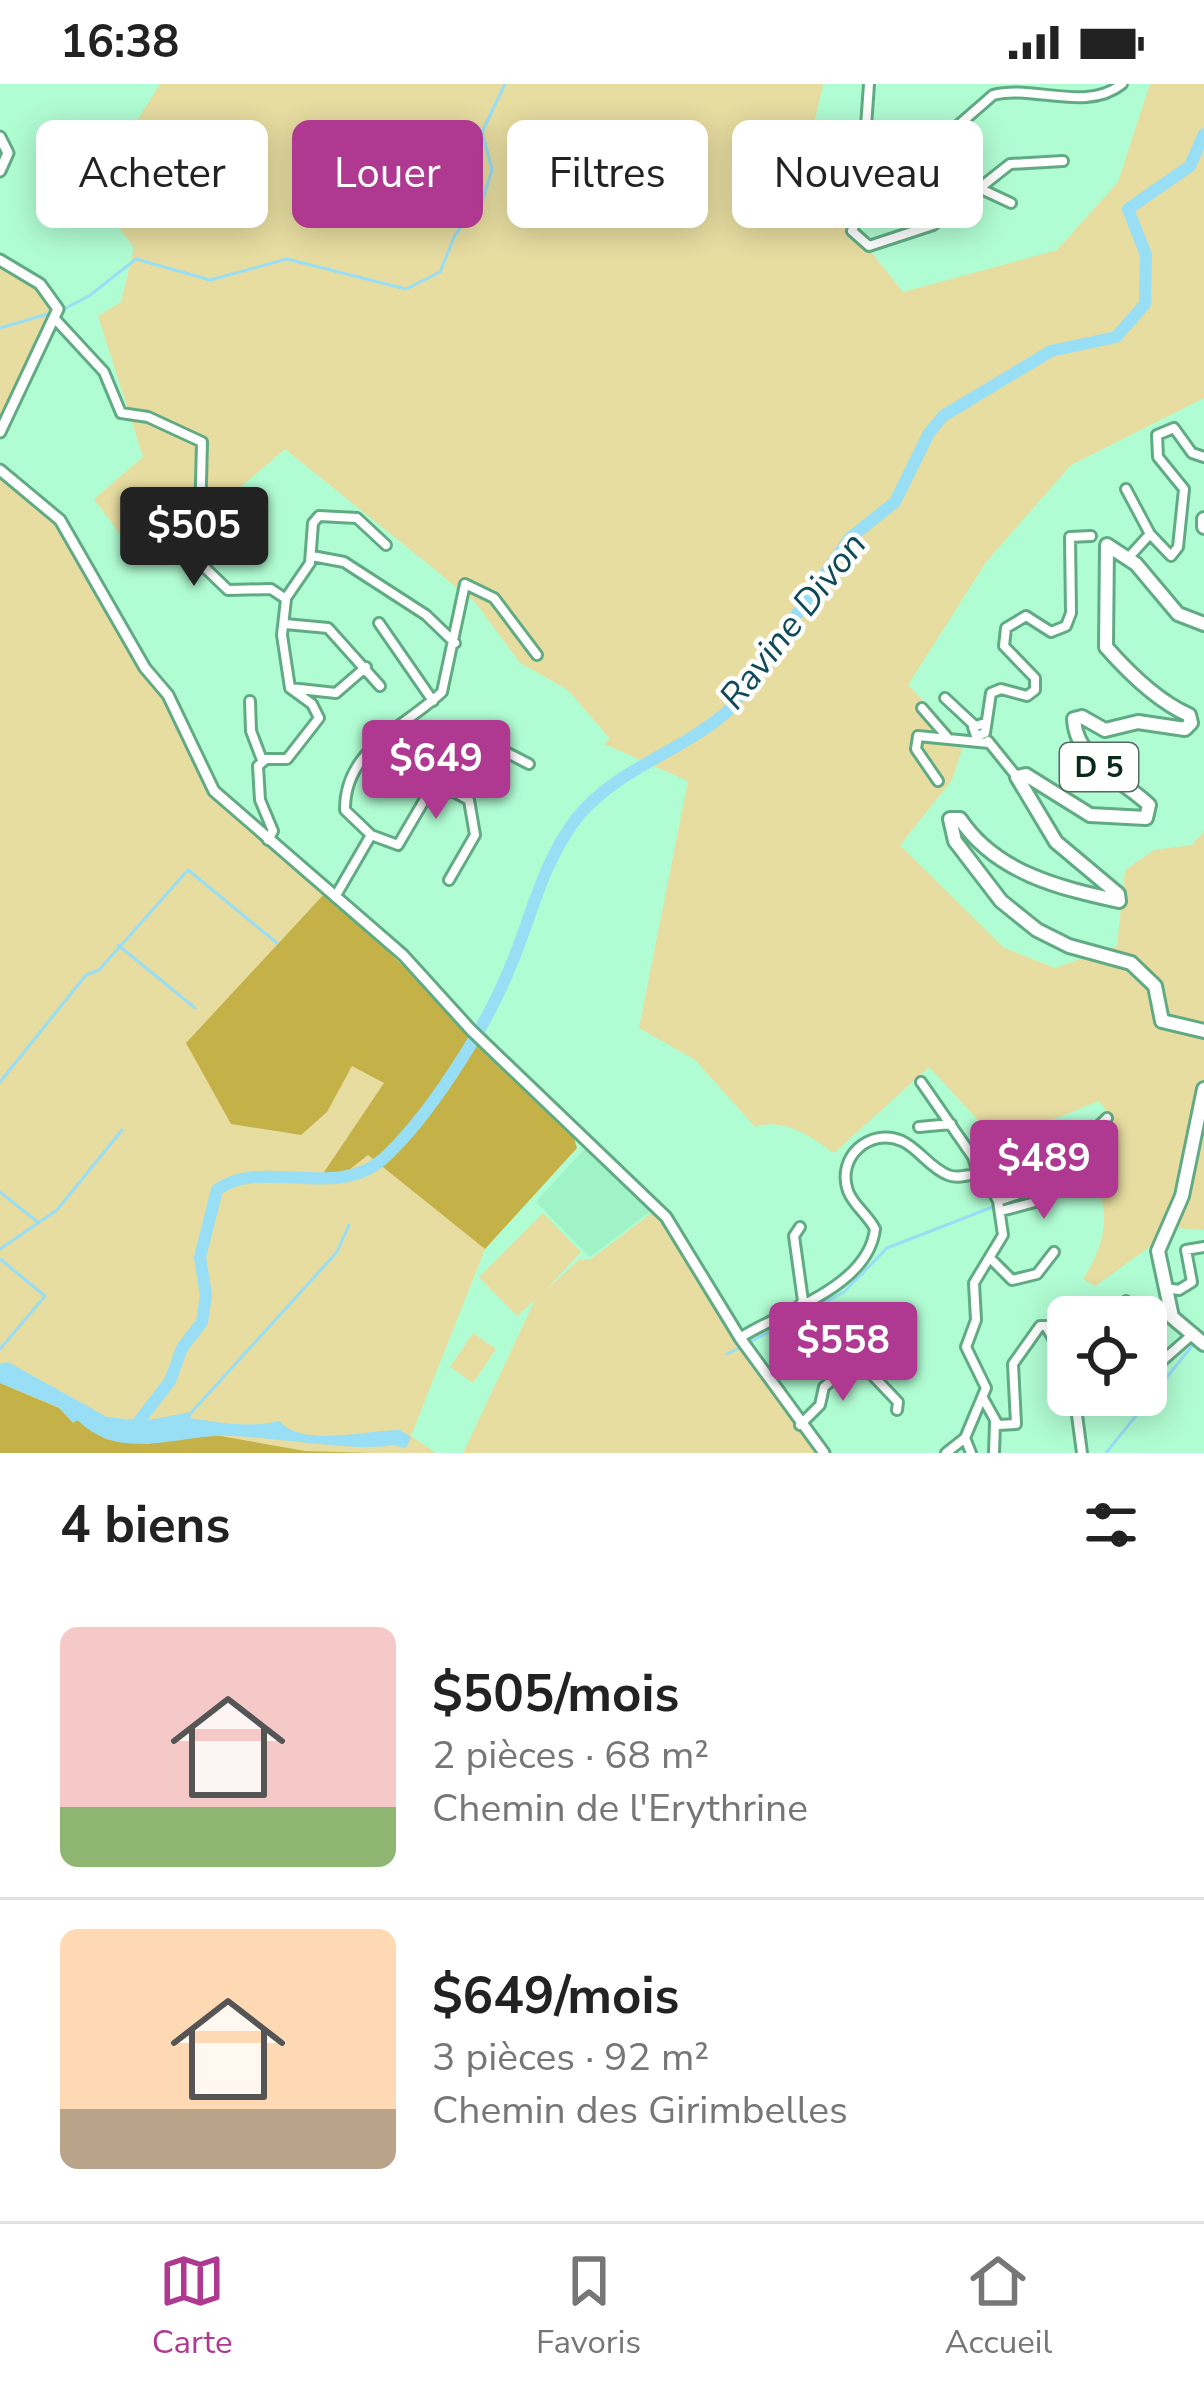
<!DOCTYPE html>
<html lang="fr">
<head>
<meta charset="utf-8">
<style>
  body { margin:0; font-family:"Nunito Sans",sans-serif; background:#f6f6f6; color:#222; height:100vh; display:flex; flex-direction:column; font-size:45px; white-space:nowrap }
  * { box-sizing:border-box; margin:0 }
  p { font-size:39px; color:#767676 }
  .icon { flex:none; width:66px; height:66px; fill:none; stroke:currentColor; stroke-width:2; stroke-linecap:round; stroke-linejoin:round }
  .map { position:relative; height:1369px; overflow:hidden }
  .sheet { display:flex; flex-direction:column; background:#fff; flex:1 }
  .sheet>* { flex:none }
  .hud { position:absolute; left:36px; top:36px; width:1134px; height:108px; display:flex; gap:24px }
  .tools { position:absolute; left:1047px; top:1212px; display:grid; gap:24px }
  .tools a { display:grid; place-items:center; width:120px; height:120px; border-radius:18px; background:#fff; box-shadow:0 6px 30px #0003; font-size:60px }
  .price { position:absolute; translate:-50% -102px; padding:0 27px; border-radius:12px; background:#af3990; color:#fff; font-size:39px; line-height:78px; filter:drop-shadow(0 3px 6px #0008) }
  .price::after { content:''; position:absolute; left:50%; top:72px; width:36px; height:27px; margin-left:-18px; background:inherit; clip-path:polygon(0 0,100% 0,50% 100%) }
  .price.on { background:#222; color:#fff }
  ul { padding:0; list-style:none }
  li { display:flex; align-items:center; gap:36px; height:300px; padding:0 60px }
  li+li { border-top:3px solid #e0e0e0 }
  li span { display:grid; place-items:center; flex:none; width:336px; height:240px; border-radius:18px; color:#555 }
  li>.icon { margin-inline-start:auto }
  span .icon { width:144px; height:144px; fill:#fffc; stroke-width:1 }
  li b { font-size:51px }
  h2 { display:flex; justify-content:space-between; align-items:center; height:144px; padding:0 60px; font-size:51px }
  .pill { padding:0 42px; border-radius:18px; background:#fff; box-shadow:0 6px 30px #0003; font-size:42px; line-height:108px }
  .pill.on { background:#af3990; color:#fff }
  .status { display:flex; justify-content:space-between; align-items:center; height:84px; padding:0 60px; background:#fff; direction:ltr }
  .status svg { height:33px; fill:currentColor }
  .menu { display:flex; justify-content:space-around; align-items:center; height:168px; border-top:3px solid #e0e0e0; background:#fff; font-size:33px; color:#767676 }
  .menu a { display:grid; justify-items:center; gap:6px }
  .menu .on { color:#af3990 }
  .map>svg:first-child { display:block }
  .built { fill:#9ff3c6 }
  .green { fill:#e7dda1 }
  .forest { fill:#c4b248 }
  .water { fill:#98def4 }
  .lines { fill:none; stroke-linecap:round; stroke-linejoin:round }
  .stream { stroke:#98def4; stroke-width:3 }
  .river { stroke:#98def4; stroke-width:12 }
  .minor-casing { stroke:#61ab84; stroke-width:14 }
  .tertiary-casing { stroke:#61ab84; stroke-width:15 }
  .primary-casing { stroke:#61ab84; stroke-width:18 }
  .minor { stroke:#fff; stroke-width:8 }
  .tertiary { stroke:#fff; stroke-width:9 }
  .primary { stroke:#fff; stroke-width:12 }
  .labels { text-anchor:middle; stroke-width:9; stroke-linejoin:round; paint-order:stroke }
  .shield { fill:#fff; stroke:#53695f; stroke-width:3 }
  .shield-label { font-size:30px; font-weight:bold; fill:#09291a }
  .water-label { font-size:36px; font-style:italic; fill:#0e4a59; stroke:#fff }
</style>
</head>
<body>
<div class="status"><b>16:38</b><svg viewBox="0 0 49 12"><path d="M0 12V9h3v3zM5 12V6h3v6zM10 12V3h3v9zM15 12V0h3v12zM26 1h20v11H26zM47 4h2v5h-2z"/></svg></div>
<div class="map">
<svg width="1204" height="1369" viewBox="0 0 1204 1369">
  <rect width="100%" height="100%" fill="#b1fdd3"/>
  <path class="built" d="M588,1061L653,1125L590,1173L536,1118Z"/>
  <path class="green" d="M160,0H823L810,57L851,143L903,208L1057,166L1118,98L1150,0H1204V314L1071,381L986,478L908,601L964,659L952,696L900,761L1004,864L1055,884L1117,862L1125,786L1154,766L1192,761L1204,747V1146L1162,1143L1155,1159L1095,1202L1083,1195C1111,1153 1112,1113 1080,1074L1116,1041L1099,1017L1047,1038L1010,1071L929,983L834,1069C812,1053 783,1033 755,1043L695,976L639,944L688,697L604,660L610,655L568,606L520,579L475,518L285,365L216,424L162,482L140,477L94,415L143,373L98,232L121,218L134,164L93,108Z
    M0,176L40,200L58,225L0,348Z
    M0,386L49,424L116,537L168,611L207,697L403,871L577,1064L485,1165L411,1352L436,1369H0Z
    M654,1127L818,1369H463L535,1216L517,1232L479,1193L543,1129L581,1168L544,1208L579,1176L591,1175Z
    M473,1249L496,1265L473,1299L450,1283Z"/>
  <path class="forest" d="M326,808L571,1044L577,1064L485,1165L368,1071L349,1086L318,1097L384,999L352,982L327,1028L301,1051L231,1040L186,959Z
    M0,1299L59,1324L106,1355L146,1360L215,1351L305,1367L371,1369H0Z"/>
  <path class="water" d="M8,1278L107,1333L143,1337L191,1328L190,1334C219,1339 253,1344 279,1337C302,1364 367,1346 400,1346L411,1353L406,1364L392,1361C359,1369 258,1350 217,1352C186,1353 140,1367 107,1355C99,1352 84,1344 78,1336L73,1339L58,1323L0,1299V1280Z"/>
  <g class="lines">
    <path class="stream" d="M60,227L89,212L136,175L210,196L287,175L406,205L440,188L455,151L483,115L492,86L482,48L505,0
      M0,244L51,229
      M118,861L195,924
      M0,998L86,891L99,886L188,786L277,859
      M1085,1061L1109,1039
      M0,1108L39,1139
      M1003,1120L1043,1104L1074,1072
      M0,1165L57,1126L122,1046
      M0,1175L45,1212L0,1265
      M1202,1250L1204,1248
      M750,1258L844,1208L887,1164L995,1122
      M727,1270L741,1263
      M189,1331L337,1168L349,1141
      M1106,1369L1196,1257"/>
    <path class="river" d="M130,1349L170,1297L182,1264L202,1238L206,1211L200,1173L217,1106C259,1073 336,1117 383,1075C428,1034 482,949 506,893C530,840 540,782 576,735C617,683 684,668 731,624L850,454L895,418L929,349L943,332L1051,267L1116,253L1145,220L1146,171L1128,125L1190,82L1204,50"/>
    <g class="minor-casing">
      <path id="minor" d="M1063,77L1010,80L933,141L869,162L852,147L860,127L993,11C1032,0 1086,29 1122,0
        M981,105L1011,119
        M860,127L869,0
        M56,236L104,288L121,329L148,333L202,358L199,478L228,506L271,505L286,515L282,551L290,604L312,620L319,634L287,675H266L258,682L260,716L273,747L268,756
        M1126,405L1150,450L1171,472L1178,463L1184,405L1158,373L1157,351L1174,344L1192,369L1204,373
        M312,472L344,478L426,531L455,559
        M1129,473L1150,450
        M286,514L310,479L313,439L319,432L357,434L386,461
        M379,539L433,617
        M285,540L328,544L380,602
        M290,604L336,609L366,583
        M945,614L974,641
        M250,617L251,647L262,676
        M922,624L948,654
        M982,640L973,643L976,652L985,649L991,609L1001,605L1027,612L1035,606V594L1004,562L1006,544L1026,532L1051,548L1066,542L1071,529L1070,453L1091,452
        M988,657L1017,693
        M461,661L481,672
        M938,697L916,665L918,652L989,659
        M371,751L398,761L425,715L456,706L488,666L498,664L529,680
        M449,796L475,751L469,716L454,708
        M335,813L371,751L345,726C344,665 405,643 442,608L465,500L494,514L537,571
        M921,998L973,1073L978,1089
        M919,1043L951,1040
        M998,1117L1034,1105L1107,1034
        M1001,1127L1035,1118L1060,1099
        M991,1175L1012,1196L1037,1190L1054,1168
        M1165,1204L1179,1206L1192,1198L1186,1166L1204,1163
        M1126,1217L1132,1233
        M799,1222L803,1217L794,1152L800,1143
        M740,1254C781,1227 868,1204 875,1145C868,1131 853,1121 848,1107C836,1073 870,1043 902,1057C919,1065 930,1084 948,1091C959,1096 972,1088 984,1091L998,1117L1003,1151L974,1199L976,1236L966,1263L986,1304L965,1354L971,1369
        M1146,1266L1158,1281
        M1146,1291L1194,1249
        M984,1316L998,1341L1016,1340L1013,1280L1040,1242H1046L1068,1281
        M800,1341L820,1321L824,1303L857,1275L898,1318L897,1326
        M946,1369L965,1354
        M994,1369L995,1338
        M1082,1369L1077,1331L1083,1311"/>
    </g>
    <g class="tertiary-casing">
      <path id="tertiary" d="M0,53L8,69L0,87
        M0,176L40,200L58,225L0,348
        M0,386L60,436L145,584L168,611L214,707L403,871L471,946L666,1133L740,1254L824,1369"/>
    </g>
    <g class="primary-casing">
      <path id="primary" d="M1204,435V443
        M1017,693L1026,691L1090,731L1146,734L1149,721C1123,696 1076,677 1074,635L1082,633L1105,646L1138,638L1185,645L1191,639L1189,631C1159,618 1128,588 1106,563L1107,461L1136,480L1178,530L1204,540
        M1017,693L1056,758L1118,810L1119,817
        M950,735L955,757L1001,817L1037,846L1069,862L1131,879L1155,902L1162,937L1204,947
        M950,735H960C996,789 1060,804 1119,817
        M1204,1005L1182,1112L1158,1167L1172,1233L1204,1260"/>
    </g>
    <use href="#minor" class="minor"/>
    <use href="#tertiary" class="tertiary"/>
    <use href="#primary" class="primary"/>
  </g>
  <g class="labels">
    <rect class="shield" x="1060" y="659" width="78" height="48" rx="9"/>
    <g class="shield-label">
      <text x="1099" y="693">D 5</text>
    </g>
    <g class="water-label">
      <text transform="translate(792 536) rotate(-52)" y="13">Ravine Divon</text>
    </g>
  </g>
</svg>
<div class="tools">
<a><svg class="icon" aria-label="locate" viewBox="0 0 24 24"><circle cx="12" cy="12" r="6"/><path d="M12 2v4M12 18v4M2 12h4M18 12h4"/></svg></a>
</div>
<b class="price on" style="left:194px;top:505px">$505</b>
<b class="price" style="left:436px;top:738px">$649</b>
<b class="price" style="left:1044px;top:1138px">$489</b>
<b class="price" style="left:843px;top:1320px">$558</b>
<div class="hud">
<a class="pill">Acheter</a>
<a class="pill on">Louer</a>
<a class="pill">Filtres</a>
<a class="pill">Nouveau</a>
</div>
</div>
<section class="sheet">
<h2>4 biens<svg class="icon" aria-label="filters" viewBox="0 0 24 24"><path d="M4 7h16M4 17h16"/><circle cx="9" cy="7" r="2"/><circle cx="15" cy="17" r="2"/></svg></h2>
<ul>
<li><span style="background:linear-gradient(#f6c9c9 75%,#8fb573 0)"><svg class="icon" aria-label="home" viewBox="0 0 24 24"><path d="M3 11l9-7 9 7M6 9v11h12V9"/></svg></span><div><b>$505/mois</b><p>2 pièces · 68 m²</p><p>Chemin de l'Erythrine</p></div></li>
<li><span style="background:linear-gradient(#ffd9b3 75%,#b9a48a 0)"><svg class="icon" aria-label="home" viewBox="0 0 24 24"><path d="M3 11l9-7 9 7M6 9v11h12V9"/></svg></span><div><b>$649/mois</b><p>3 pièces · 92 m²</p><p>Chemin des Girimbelles</p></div></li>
</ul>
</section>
<nav class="menu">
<a class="on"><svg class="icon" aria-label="map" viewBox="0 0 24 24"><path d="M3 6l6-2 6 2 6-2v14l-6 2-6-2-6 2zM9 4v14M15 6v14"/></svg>Carte</a>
<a><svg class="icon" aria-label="saved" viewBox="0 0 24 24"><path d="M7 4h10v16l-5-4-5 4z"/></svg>Favoris</a>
<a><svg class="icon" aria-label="home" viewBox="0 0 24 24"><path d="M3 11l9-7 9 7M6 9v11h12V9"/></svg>Accueil</a>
</nav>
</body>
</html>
